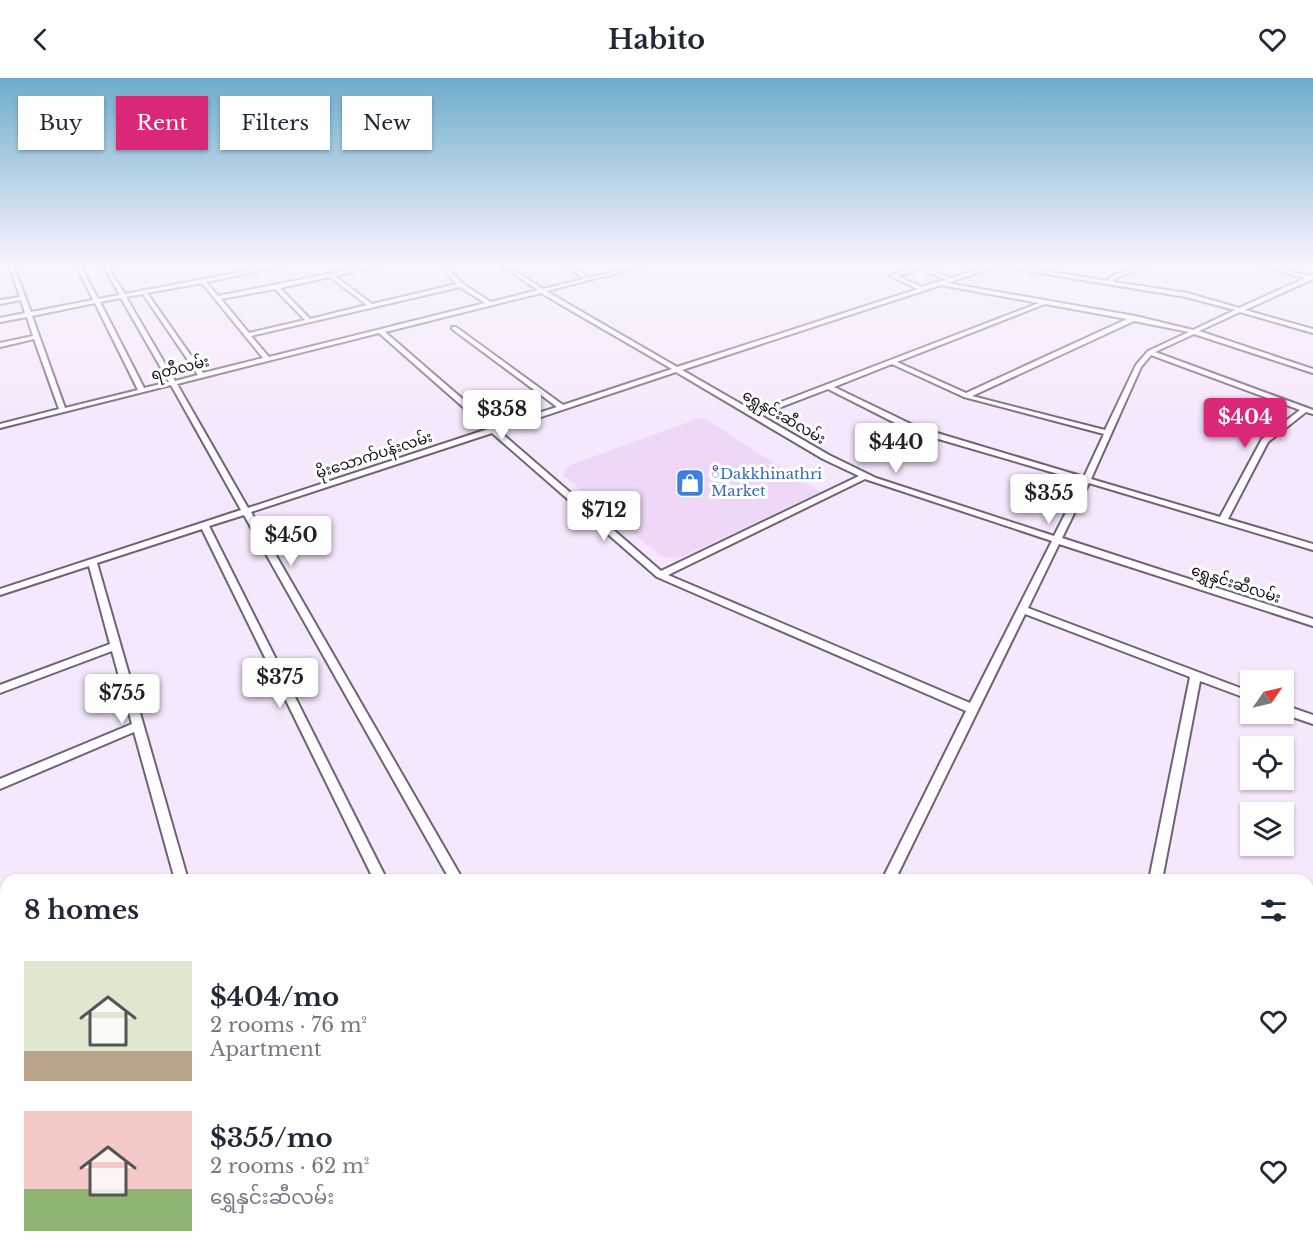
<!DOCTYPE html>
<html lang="en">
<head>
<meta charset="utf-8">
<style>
  body { margin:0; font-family:"Libre Baskerville","Noto Sans Myanmar",serif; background:#f6f6f7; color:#1f2937; height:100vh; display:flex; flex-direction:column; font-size:22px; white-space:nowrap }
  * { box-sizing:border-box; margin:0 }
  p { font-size:20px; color:#747a83 }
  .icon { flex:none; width:33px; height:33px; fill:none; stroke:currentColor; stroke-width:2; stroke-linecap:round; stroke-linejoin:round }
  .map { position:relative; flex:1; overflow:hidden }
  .details { position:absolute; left:0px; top:796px; width:1314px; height:386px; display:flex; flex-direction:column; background:#fff; border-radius:18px 18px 0 0; box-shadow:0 2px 4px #0004 }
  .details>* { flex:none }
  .banner { position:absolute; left:18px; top:18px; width:600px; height:54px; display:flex; gap:12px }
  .needle { width:39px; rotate:56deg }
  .tools { position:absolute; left:1240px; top:592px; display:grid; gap:12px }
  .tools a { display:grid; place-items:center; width:54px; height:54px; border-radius:0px; background:#fff; box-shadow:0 2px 4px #0004; font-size:30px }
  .price { position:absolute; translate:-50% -51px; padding:0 14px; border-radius:6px; background:#fff; color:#222; font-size:20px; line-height:39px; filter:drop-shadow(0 2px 3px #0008) }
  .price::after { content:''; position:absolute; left:50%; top:36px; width:18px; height:14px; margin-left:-9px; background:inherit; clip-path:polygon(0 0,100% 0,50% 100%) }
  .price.on { background:#db2777; color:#fff }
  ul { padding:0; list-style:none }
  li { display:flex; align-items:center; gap:18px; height:150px; padding:0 24px }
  li span { display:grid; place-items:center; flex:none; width:168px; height:120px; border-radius:0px; color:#555 }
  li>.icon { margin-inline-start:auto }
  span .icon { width:72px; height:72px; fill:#fffc; stroke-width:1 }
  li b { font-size:26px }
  h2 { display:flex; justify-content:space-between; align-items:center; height:72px; padding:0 24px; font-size:26px }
  .chip { padding:0 21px; border-radius:0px; background:#fff; box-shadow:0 2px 4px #0004; font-size:21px; line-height:54px }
  .chip.on { background:#db2777; color:#fff }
  header { display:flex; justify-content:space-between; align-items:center; height:78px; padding:0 24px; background:#fff; font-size:27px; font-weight:700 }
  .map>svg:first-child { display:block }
  .built { fill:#eed7f7 }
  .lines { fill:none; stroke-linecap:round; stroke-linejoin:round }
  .minor-casing { stroke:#716178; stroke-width:4 }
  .minor { fill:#fff; fill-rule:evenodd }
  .labels { text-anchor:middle; stroke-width:6; stroke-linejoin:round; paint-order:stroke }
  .far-street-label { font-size:15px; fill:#140e17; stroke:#fff }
  .far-shop-label { font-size:15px; fill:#366cbe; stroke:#fff; text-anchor:start }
</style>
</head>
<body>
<header><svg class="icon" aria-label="back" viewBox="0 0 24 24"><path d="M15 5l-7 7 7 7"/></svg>Habito<svg class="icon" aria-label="heart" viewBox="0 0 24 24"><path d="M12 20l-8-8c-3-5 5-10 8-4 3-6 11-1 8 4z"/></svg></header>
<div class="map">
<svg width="1313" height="1181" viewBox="0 0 1313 1181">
  <rect width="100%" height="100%" fill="#f5e7fc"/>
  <path class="built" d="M702,339L820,414L679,480L661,478L563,397L568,388Z"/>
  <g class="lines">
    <g class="minor-casing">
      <path id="minor" d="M9,187H13L31,234L93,222L76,187H80L98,221L120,217L103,187H107L125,216L279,187H287L206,204L218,218L373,187H380L335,198L372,226L457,206L440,187H444L463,206L491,224L538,212L501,187H506L543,211L584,201L565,187H570L589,200L642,187H648L546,213L677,289L918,211L890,198L916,189L914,187H919L950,200L992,187H1005L1109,203L1110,199L1144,187H1149L1114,201V204L1187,215L1239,230L1305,200L1258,187H1264L1309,198L1313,196V201L1245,232L1313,251V255L1240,234L1199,253L1313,291V295L1194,256L1155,274L1313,332V336L1306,334L1268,364L1228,441L1313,466V472L1089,405L1062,460L1313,541V548L1059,466L1028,530L1251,614V622L1200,603L1162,802H1149L1190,599L1025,536L895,802H882L966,633L657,499L492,355L251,434L463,802H450L244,437L209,448L387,802H374L202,451L97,485L188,802H175L134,654L0,711V701L132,646L112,573L0,615V607L110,566L89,488L0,517V511L241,432L171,307L0,350V346L59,331L34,261L0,269V265L33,258L27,239L0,244V240L25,235L21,222L0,226V222L20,219ZM997,188L1186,219L1235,232L1193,252L1135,238L947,205ZM920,191L946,201H947L922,209L898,198ZM330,199L367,227L310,241L280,210ZM202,205L263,280L203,295L147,215ZM941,207L1039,225L755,334L682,292ZM460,209L485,225L269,279L251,258ZM275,211L305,242L249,255L221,221ZM541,215L672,291L563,327L456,249H452V251L557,329L495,349L385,254ZM143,216L198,297L175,303L126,219ZM121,220L169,304L144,310L100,224ZM95,225L138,312L65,330L32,238ZM1045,226L1127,241L966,315L897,284ZM1134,243L1189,254L1148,273L1136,287L1105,352L972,318ZM379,255L488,351L248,430L177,306ZM1151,277L1300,332L1262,361L1220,439L1091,401L1141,289ZM892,286L964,319L1104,356L1084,399L917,349L834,309ZM676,294L823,381L859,398L661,493L499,353ZM828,311L911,353L1082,403L1054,458L876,400L829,377L760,337ZM865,401L1052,463L970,625L668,497Z
        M1284,627L1313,637V646L1284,636Z
        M0,964L6,967V1028L0,1025Z
        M6,1121V1141L0,1143V1124Z
        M363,1176H386L384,1181H361Z
        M659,1176H678L680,1181H661Z
        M1131,1176H1154L1156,1181H1133Z"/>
    </g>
    <use href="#minor" class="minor"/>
  </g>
  <linearGradient id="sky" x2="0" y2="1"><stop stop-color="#6daccc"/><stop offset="0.53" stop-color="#faf4fe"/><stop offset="1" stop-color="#faf4fe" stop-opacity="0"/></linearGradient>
  <rect width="1313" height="352" fill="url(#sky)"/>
  <defs>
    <g id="shop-square" transform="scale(1.5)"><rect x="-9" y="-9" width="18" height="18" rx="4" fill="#3f7fe0" stroke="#fff"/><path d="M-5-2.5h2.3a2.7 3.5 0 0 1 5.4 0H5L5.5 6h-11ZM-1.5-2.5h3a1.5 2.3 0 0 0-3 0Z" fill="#fff"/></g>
  </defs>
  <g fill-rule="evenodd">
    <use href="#shop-square" x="690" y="405"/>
  </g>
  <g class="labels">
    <g class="far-street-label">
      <text transform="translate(180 290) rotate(-14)" y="5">ရတီလမ်း</text>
      <text transform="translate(784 339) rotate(30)" y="5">ရွှေနှင်းဆီလမ်း</text>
      <text transform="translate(374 377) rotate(-18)" y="5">မိုးသောက်ပန်းလမ်း</text>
      <text transform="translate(1236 506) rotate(18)" y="5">ရွှေနှင်းဆီလမ်း</text>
    </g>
    <g class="far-shop-label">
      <text x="711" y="401">ီDakkhinathri<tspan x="711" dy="17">Market</tspan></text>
    </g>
  </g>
</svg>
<div class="tools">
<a><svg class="needle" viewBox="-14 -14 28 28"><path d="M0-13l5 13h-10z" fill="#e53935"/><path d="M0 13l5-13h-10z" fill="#747a83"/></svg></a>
<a><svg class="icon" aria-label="locate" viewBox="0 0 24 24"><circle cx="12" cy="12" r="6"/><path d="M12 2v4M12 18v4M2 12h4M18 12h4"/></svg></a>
<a><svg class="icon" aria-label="layers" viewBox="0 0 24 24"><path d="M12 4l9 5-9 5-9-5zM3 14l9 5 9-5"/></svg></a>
</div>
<b class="price" style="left:502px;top:363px">$358</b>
<b class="price on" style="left:1245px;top:371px">$404</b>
<b class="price" style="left:896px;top:396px">$440</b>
<b class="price" style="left:1049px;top:447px">$355</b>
<b class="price" style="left:604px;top:464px">$712</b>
<b class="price" style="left:291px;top:489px">$450</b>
<b class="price" style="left:280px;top:631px">$375</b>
<b class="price" style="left:122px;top:647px">$755</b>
<div class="banner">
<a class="chip">Buy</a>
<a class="chip on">Rent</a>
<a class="chip">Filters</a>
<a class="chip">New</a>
</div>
<section class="details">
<h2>8 homes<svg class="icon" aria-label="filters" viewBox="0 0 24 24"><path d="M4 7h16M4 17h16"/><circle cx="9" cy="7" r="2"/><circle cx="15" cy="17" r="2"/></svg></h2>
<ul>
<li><span style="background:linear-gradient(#dfe7d0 75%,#b9a48a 0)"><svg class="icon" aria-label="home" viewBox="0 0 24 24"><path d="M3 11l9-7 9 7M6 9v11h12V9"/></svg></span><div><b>$404/mo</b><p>2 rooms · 76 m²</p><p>Apartment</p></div><svg class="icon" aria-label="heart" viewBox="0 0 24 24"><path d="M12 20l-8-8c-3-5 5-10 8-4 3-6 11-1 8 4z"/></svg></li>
<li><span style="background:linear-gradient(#f6c9c9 65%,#8fb573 0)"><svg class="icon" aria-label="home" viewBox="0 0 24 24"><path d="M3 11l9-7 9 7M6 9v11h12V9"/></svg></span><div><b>$355/mo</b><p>2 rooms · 62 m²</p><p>ရွှေနှင်းဆီလမ်း</p></div><svg class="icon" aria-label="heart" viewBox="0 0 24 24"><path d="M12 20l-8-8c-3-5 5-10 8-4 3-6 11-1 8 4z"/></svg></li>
</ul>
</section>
</div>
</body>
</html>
